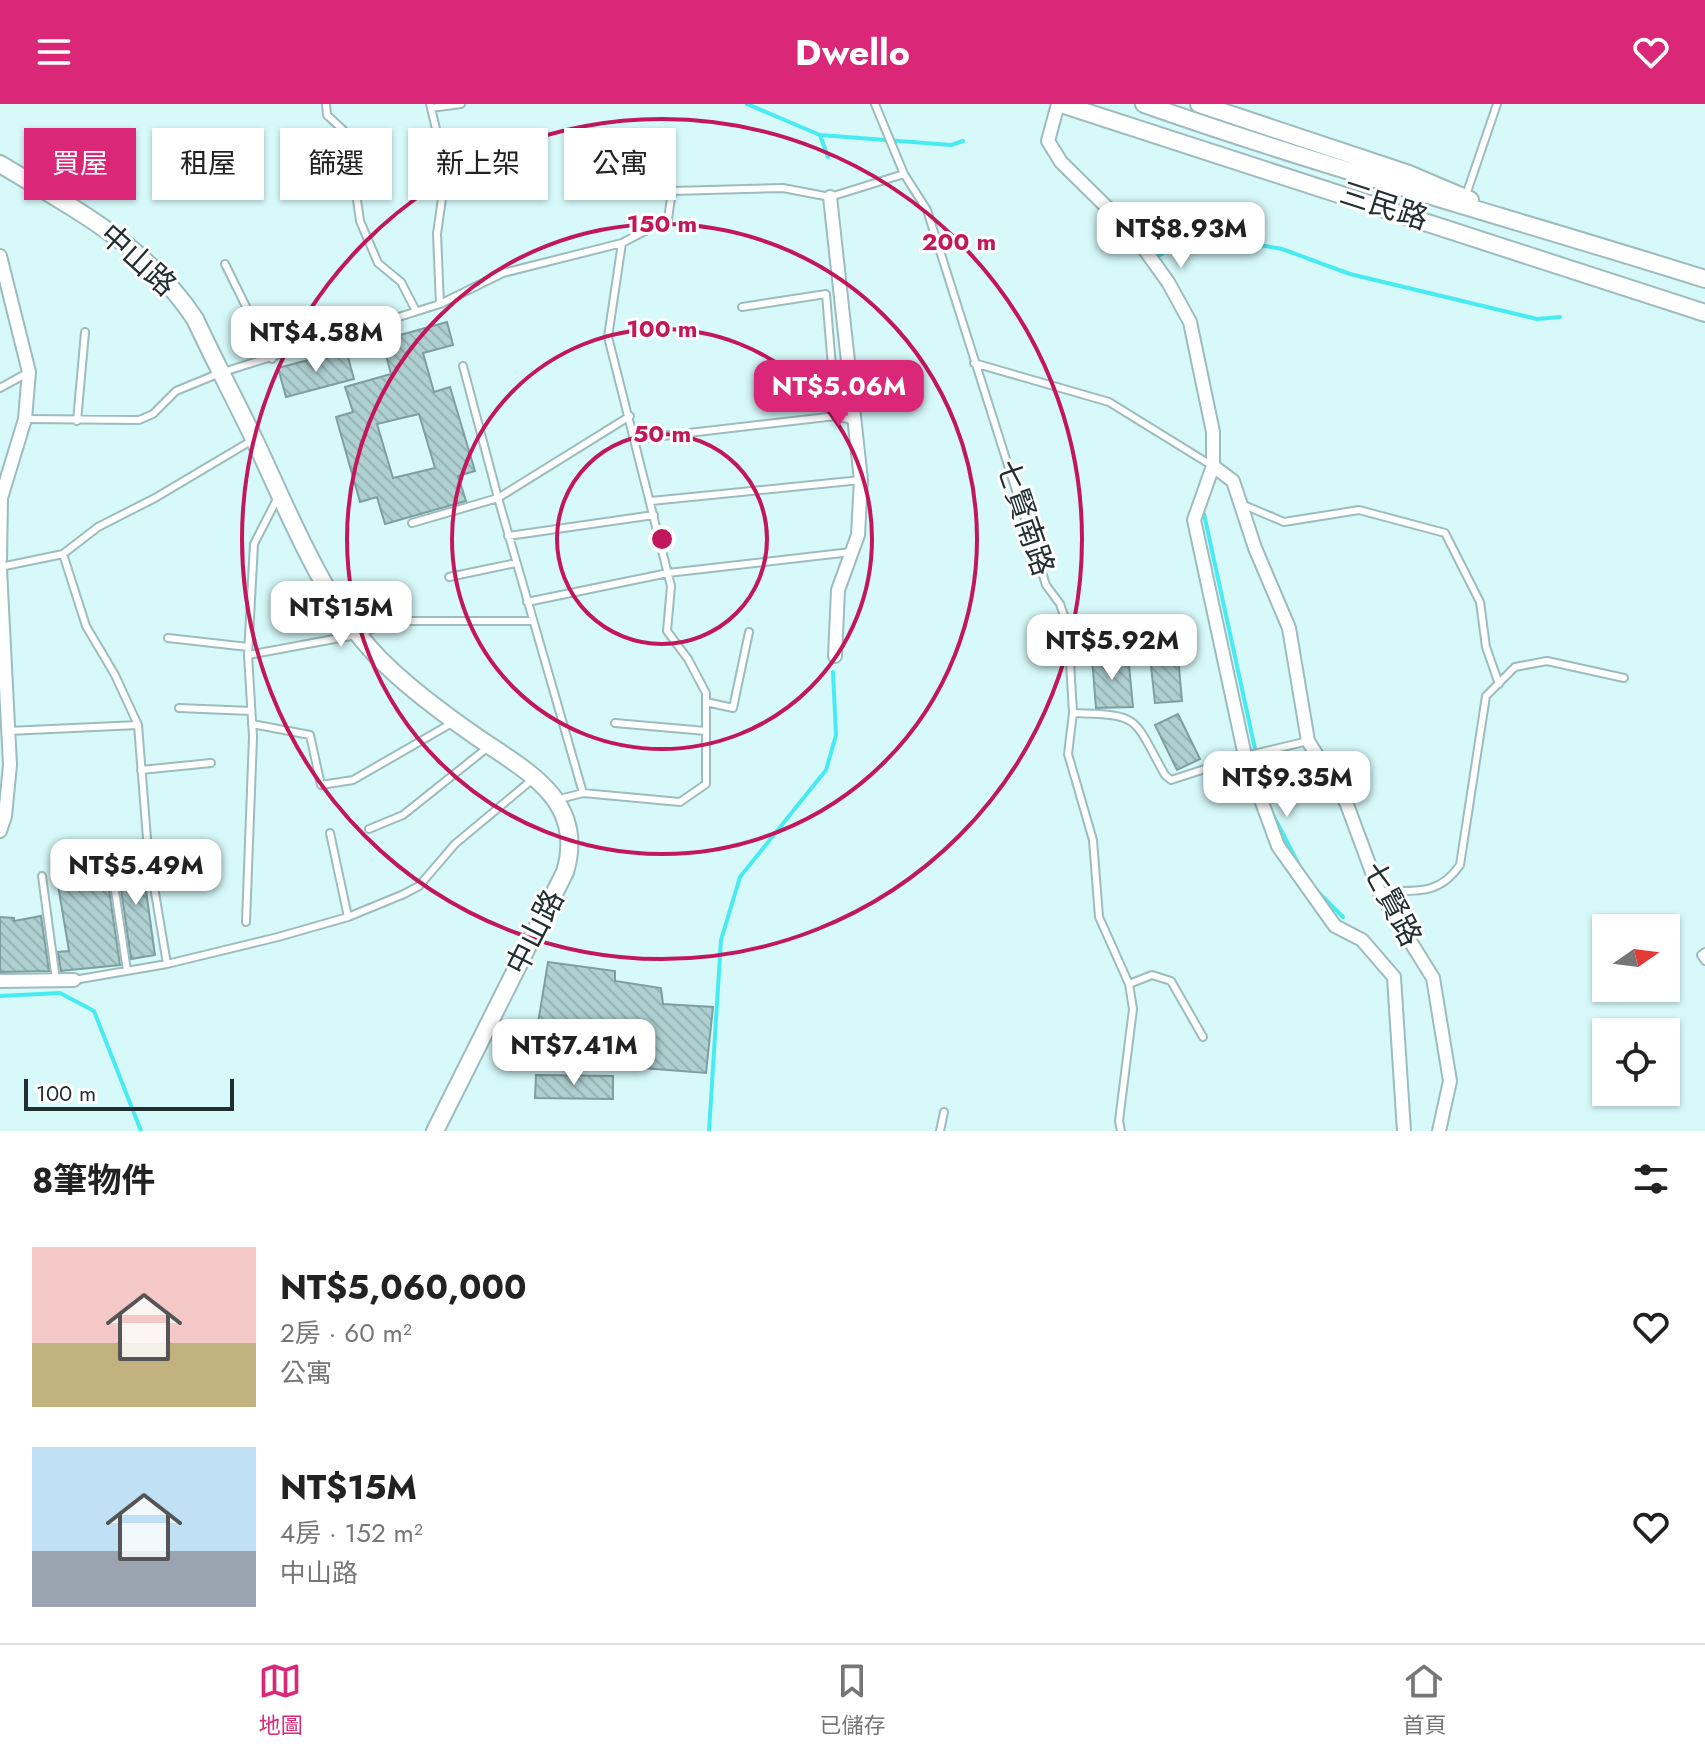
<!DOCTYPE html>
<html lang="zh-TW">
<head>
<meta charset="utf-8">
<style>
  body { margin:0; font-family:Jost,"Noto Sans TC",sans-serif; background:#f6f6f6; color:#222; height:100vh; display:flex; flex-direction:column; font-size:30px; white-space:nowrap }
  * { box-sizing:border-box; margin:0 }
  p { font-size:26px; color:#767676 }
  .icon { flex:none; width:44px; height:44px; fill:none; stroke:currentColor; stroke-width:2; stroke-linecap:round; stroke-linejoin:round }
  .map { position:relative; height:1027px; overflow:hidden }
  .sheet { display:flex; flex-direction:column; background:#fff; flex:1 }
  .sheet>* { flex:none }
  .guide { position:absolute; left:24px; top:24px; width:800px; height:72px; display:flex; gap:16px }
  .needle { width:52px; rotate:76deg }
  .tools { position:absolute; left:1592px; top:810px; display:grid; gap:16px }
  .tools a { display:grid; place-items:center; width:88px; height:88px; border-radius:0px; background:#fff; box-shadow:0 2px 6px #0004; font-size:40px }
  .scale { position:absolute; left:24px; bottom:20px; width:210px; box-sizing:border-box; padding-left:8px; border:4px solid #222f30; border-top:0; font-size:22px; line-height:28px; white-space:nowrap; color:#222f30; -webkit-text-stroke:6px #fff; paint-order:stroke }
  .price { position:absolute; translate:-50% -68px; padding:0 18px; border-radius:16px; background:#fff; color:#222; font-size:26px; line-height:52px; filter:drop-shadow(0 2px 4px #0008) }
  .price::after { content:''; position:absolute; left:50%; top:48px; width:24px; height:18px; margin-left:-12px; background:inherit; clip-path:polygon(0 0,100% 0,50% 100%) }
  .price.active { background:#db2777; color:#fff }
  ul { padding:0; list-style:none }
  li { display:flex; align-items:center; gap:24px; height:200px; padding:0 32px }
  li span { display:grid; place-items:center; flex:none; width:224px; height:160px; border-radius:0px; color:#555 }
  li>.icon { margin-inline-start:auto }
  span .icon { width:96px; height:96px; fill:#fffc; stroke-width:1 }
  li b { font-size:34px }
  h2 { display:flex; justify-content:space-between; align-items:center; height:96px; padding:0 32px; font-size:34px }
  .pill { padding:0 28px; border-radius:0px; background:#fff; box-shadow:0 2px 6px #0004; font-size:28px; line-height:72px }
  .pill.active { background:#db2777; color:#fff }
  header { display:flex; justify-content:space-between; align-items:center; height:104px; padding:0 32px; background:#db2777; color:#fff; font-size:36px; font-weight:700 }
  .dock { display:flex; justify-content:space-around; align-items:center; height:112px; border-top:2px solid #e0e0e0; background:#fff; font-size:22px; color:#767676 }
  .dock a { display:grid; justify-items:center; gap:4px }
  .dock .active { color:#db2777 }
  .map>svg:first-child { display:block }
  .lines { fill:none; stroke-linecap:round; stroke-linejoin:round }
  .stream { stroke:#49ebf3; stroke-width:4 }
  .building { fill:url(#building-back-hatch); stroke:#7e9e9f; stroke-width:2; fill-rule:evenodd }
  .service-casing { stroke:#9cbcbd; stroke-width:10 }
  .minor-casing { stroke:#9cbcbd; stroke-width:16 }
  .tertiary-casing { stroke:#9cbcbd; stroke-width:20 }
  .service { stroke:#fff; stroke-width:6 }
  .minor { stroke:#fff; stroke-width:12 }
  .tertiary { stroke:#fff; stroke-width:16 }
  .ring { fill:none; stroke:#c2185b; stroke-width:4 }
  .labels { text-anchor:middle; stroke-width:6; stroke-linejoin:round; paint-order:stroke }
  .street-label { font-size:30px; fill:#222f30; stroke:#fff }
  .centre { fill:#c2185b; stroke:#fff; stroke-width:4 }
  .ring-label { font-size:24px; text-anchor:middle; font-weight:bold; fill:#c2185b; stroke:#fff; stroke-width:6; stroke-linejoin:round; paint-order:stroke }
</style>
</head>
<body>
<header><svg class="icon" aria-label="menu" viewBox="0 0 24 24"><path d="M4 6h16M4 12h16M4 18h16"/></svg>Dwello<svg class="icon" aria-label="heart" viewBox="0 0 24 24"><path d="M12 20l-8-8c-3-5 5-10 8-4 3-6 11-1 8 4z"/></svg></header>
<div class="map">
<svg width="1705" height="1027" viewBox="0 0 1705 1027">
  <defs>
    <pattern id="building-back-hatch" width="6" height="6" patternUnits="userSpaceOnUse" patternTransform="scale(2)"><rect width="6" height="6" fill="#afd0d1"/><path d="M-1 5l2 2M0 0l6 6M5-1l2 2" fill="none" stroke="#96b3b4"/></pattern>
  </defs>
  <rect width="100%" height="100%" fill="#d7f9fa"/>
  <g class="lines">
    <path class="stream" d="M747,0L820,31L828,53
      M820,31L951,41L963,37
      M1160,151L1180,139L1215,133L1282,145L1350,170L1537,215L1560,213
      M1204,410L1265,691
      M1269,703L1300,763
      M1316,786L1343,813
      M0,892L60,889L94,907L141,1027
      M709,1027L721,836L740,773L826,666L836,631L833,568"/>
  </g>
  <path class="building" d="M447,218L453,241L423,249L434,288L450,283L475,367L458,372L466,397L385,420L377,393L360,398L336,313L353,308L345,283L391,270L382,236ZM419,310L435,364L393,374L377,320Z
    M346,246L354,275L286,293L278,264Z
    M1176,531L1182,597L1155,599L1148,534Z
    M1128,551L1133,603L1096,604L1092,554Z
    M1178,610L1200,655L1177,666L1155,621Z
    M141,751L155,851L131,855L117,756Z
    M105,758L120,861L61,867L58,848L69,847L56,769Z
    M41,812L49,867L0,868V813L14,814V817Z
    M548,858L615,867V877L661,884L663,900L713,903L706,969L630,963L633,943L536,931Z
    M536,971L613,972V995L535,994Z"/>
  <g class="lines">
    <g class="service-casing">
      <path id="service" d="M326,0L327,11L356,38L354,74L360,117L378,159L401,178L416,207
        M430,0L446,66L437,130L440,200
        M875,0L904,70L927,106L1046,481L1060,500L1068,523L1073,609L1068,650L1093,736L1099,813L1129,880L1133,905L1119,1017L1121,1027
        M431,4L461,0
        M1465,94L1497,0
        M622,139L668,115L672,87L783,84L830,93L904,70
        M225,160L272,255
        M742,203L826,190L836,312
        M974,259L1109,298L1211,361
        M463,262L498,394L630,312
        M0,284L29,268
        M25,315L139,316L153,310L176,287L220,269L440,200L503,169L622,139L608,233L671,482L667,527L688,555L706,589V680L680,698L583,689L498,394L412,419
        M77,317L85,228
        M637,335L836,312L855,317
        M651,397L861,376
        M1244,401L1284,418L1359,406L1445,429L1480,498L1486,543L1499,580
        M508,432L654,411
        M63,450L86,522L115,571L138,621
        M0,463L63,450L98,423L155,394L251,337
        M449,473L516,459
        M527,498L668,469L851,448
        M168,534L248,543
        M248,551L356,531L394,517H531
        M706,598L733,604L749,528
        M179,604L251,607
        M1073,609C1142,611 1132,612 1165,671L1171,676L1245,652L1308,637
        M615,619L706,627
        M252,620L310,631L321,681L353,676L452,619
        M8,627L138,621L148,747L167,860
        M141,666L211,659
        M556,696L583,689
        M369,725L403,711L487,644
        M330,729L348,813
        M148,747L204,742
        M110,753L127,867
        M42,772L56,876
        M1379,787C1414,786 1438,793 1460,761L1486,592L1515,563L1547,557L1624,574
        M246,818L253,633L248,551L254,440L277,395
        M1705,848L1701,851L1705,857
        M74,876L167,860L278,833L348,813L404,790L419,782L455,740L533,675
        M1129,880L1152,871L1171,877L1203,933
        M940,1027L944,1008"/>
    </g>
    <g class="minor-casing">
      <path id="minor" d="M1058,0L1048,37L1061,58L1132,128L1168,178L1190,218L1213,328V362L1194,416L1245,652L1278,742L1335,822L1362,836L1394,873L1404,1027
        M830,93L861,376L858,431L838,486L835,552
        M0,152L29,268L25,315L1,394L0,456
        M1213,362L1233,377L1255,444L1289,524L1308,637L1346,698L1379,787L1433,874L1450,977L1439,1027
        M0,465L10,661L5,712L0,727
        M0,877L74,876"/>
    </g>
    <g class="tertiary-casing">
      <path id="tertiary" d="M1061,0L1705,209
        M1144,0C1329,65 1518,116 1705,175
        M1199,0L1409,70L1470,96
        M0,60C75,105 146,141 195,215C214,256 235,295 254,335C292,414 323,502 388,563C414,588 444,610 474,631C524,666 587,695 565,768L435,1027"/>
    </g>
    <use href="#service" class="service"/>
    <use href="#minor" class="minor"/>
    <use href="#tertiary" class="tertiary"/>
  </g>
  <g class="ring">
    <circle cx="662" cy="435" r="105"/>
    <circle cx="662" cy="435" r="210"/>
    <circle cx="662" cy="435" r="315"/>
    <circle cx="662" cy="435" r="420"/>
  </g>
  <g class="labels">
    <g class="street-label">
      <text transform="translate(1384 102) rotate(18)" y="10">三民路</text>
      <text transform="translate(138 156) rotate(42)" y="10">中山路</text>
      <text transform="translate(1025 414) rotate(71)" y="10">七賢南路</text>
      <text transform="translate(1392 800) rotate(62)" y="10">七賢路</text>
      <text transform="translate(535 828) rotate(-63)" y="10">中山路</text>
    </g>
  </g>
  <circle cx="662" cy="435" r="12" class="centre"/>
  <g class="ring-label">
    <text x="662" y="128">150 m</text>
    <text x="959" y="146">200 m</text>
    <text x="662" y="233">100 m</text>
    <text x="662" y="338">50 m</text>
  </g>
</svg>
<div class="tools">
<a><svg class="needle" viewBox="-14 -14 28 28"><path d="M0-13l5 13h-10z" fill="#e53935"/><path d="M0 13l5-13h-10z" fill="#767676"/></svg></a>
<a><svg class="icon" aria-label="locate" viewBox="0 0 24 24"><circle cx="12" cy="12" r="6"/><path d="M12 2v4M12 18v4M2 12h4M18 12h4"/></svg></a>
</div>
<div class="scale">100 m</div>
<b class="price" style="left:1181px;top:166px">NT$8.93M</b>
<b class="price" style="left:316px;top:270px">NT$4.58M</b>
<b class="price active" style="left:839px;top:324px">NT$5.06M</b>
<b class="price" style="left:341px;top:545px">NT$15M</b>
<b class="price" style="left:1112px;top:578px">NT$5.92M</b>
<b class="price" style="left:1287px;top:715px">NT$9.35M</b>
<b class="price" style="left:136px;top:803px">NT$5.49M</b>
<b class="price" style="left:574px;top:983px">NT$7.41M</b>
<div class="guide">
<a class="pill active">買屋</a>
<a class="pill">租屋</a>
<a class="pill">篩選</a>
<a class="pill">新上架</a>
<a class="pill">公寓</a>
</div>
</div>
<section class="sheet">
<h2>8筆物件<svg class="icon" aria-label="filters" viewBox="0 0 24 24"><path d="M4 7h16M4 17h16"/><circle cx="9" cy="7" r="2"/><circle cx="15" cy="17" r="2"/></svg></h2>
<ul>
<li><span style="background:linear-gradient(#f6c9c9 60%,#c2b280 0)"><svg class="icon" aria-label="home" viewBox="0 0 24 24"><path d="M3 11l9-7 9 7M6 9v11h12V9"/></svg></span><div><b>NT$5,060,000</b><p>2房 · 60 m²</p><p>公寓</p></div><svg class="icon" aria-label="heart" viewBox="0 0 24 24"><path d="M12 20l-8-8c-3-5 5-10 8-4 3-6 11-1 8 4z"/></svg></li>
<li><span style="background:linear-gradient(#bfe0f5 65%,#9aa5b1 0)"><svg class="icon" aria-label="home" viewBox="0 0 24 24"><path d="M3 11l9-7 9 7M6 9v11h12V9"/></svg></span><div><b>NT$15M</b><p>4房 · 152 m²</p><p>中山路</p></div><svg class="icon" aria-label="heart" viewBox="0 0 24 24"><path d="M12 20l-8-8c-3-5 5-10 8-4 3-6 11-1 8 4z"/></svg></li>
</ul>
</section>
<nav class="dock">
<a class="active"><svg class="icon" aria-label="map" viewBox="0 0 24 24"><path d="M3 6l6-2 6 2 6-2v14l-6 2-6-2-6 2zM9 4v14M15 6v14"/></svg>地圖</a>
<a><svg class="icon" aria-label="saved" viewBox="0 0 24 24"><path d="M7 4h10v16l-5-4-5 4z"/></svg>已儲存</a>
<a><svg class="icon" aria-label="home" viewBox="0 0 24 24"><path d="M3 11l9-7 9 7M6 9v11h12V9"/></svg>首頁</a>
</nav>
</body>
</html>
